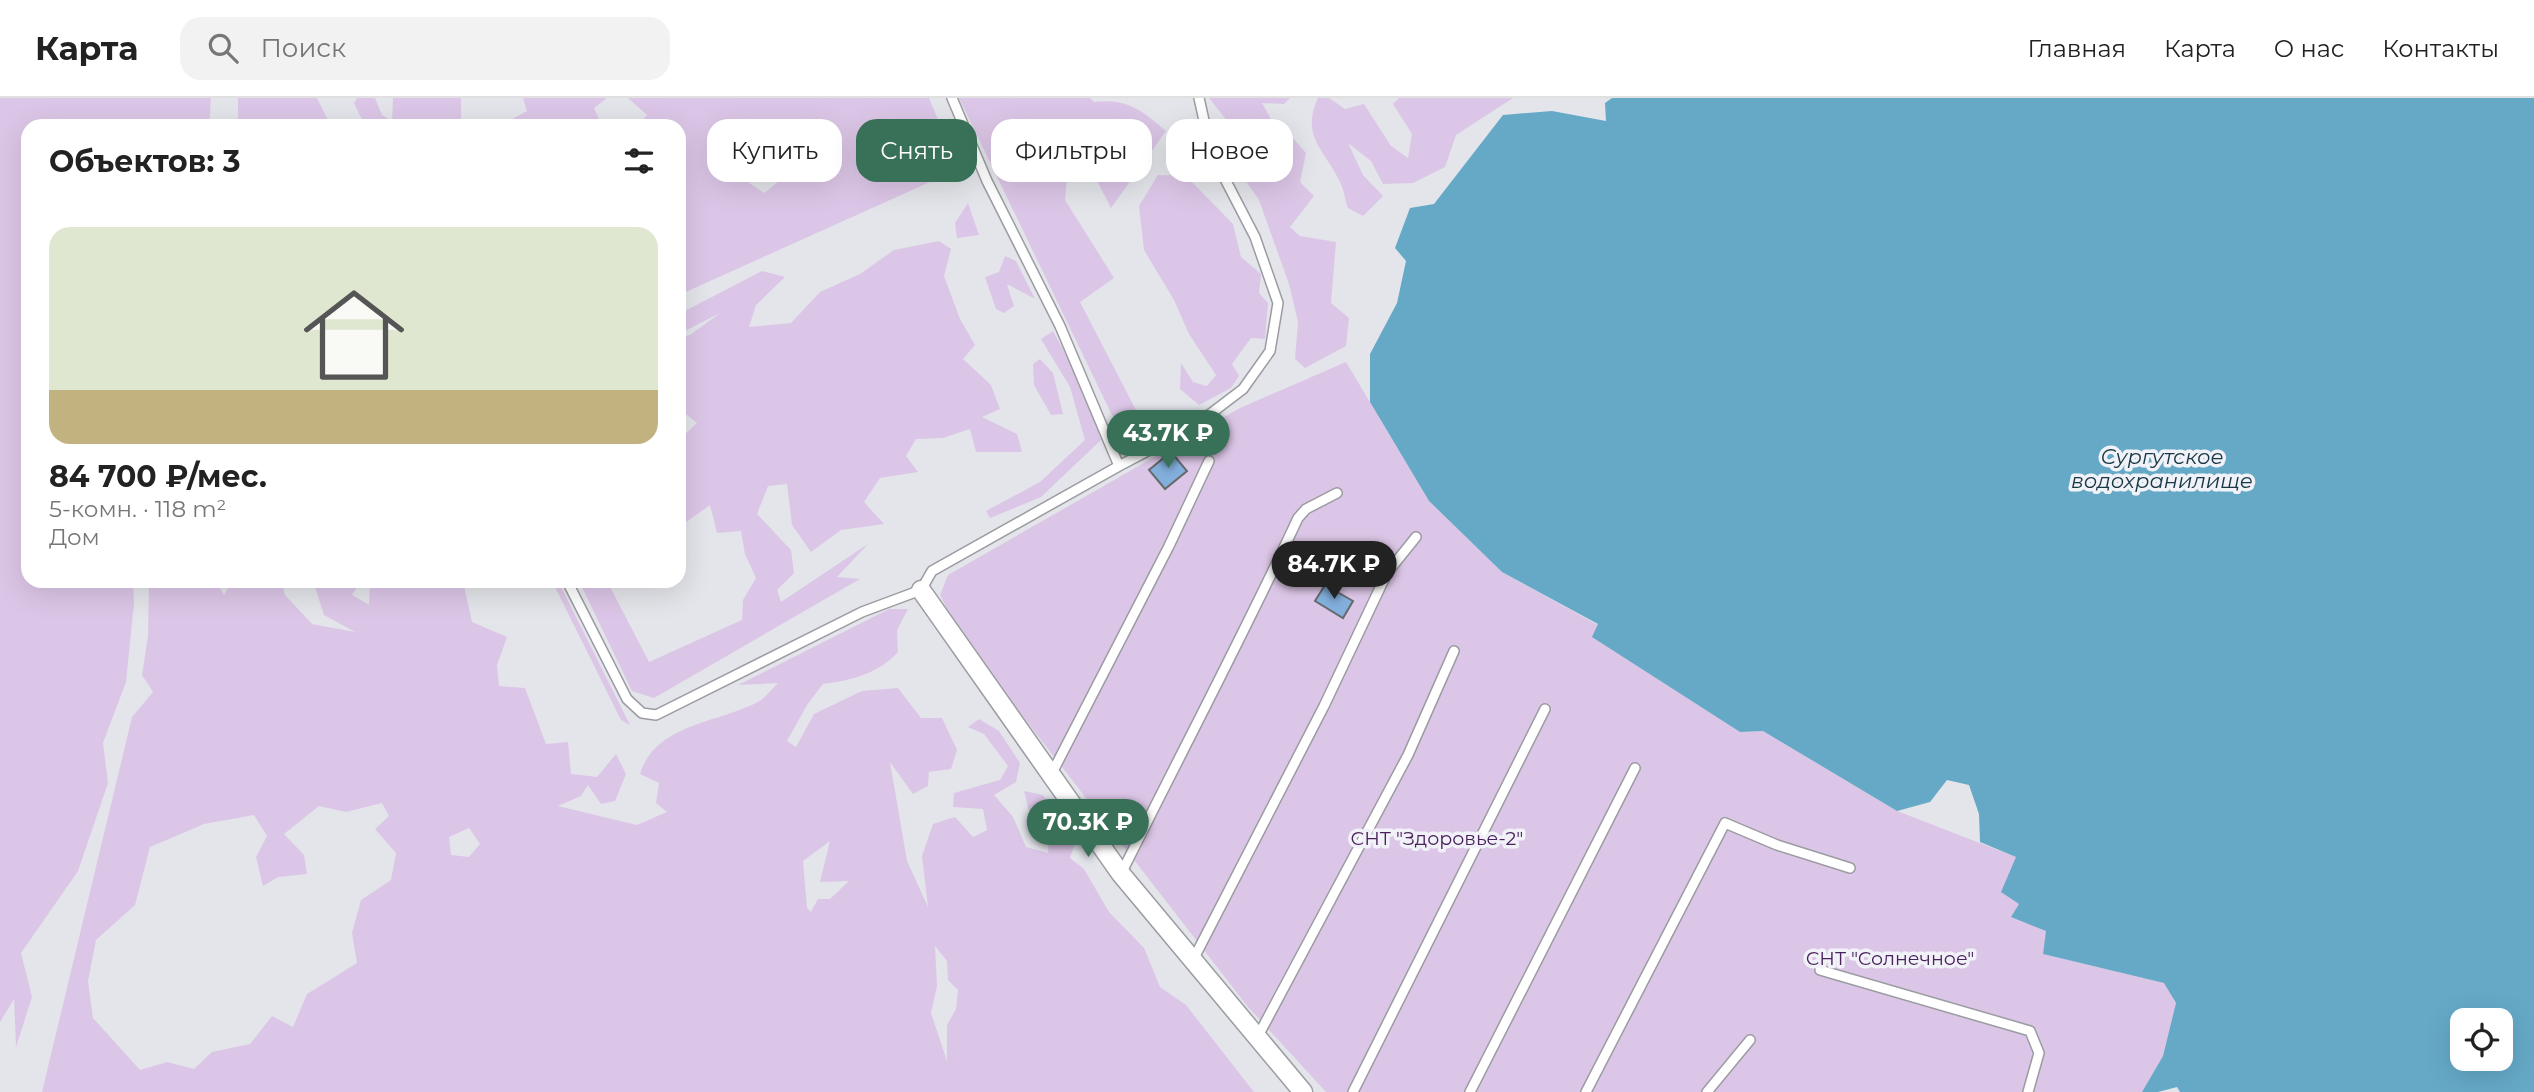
<!DOCTYPE html>
<html lang="ru">
<head>
<meta charset="utf-8">
<style>
  body { margin:0; font-family:Montserrat,sans-serif; background:#f2f2f2; color:#222; height:100vh; display:flex; flex-direction:column; font-size:26px; white-space:nowrap }
  * { box-sizing:border-box; margin:0 }
  p { font-size:23px; color:#767676 }
  .icon { flex:none; width:38px; height:38px; fill:none; stroke:currentColor; stroke-width:2; stroke-linecap:round; stroke-linejoin:round }
  .map { position:relative; flex:1; overflow:hidden }
  .side { position:absolute; left:21px; top:21px; width:665px; height:469px; display:flex; flex-direction:column; background:#fff; border-radius:21px; box-shadow:0 7px 28px #0002 }
  .side>* { flex:none }
  .top-card { position:absolute; left:707px; top:21px; width:665px; height:63px; display:flex; gap:14px }
  .fabs { position:absolute; left:2450px; top:910px; display:grid; gap:14px }
  .fabs a { display:grid; place-items:center; width:63px; height:63px; border-radius:14px; background:#fff; box-shadow:0 7px 28px #0002; font-size:35px }
  .price { position:absolute; translate:-50% -60px; padding:0 16px; border-radius:24px; background:#387058; color:#fff; font-size:23px; line-height:46px; filter:drop-shadow(0 2px 4px #0008) }
  .price::after { content:''; position:absolute; left:50%; top:42px; width:21px; height:16px; margin-left:-10px; background:inherit; clip-path:polygon(0 0,100% 0,50% 100%) }
  .price.active { background:#222; color:#fff }
  ul { padding:0; list-style:none }
  li { display:grid; align-content:center; gap:14px; height:371px; padding:0 28px }
  li span { display:grid; place-items:center; height:217px; border-radius:21px; color:#555 }
  li>.icon { margin-inline-start:auto }
  span .icon { width:126px; height:126px; fill:#fffc; stroke-width:1 }
  li b { font-size:30px }
  h2 { display:flex; justify-content:space-between; align-items:center; height:84px; padding:0 28px; font-size:30px }
  .pill { padding:0 24px; border-radius:21px; background:#fff; box-shadow:0 7px 28px #0002; font-size:24px; line-height:63px }
  .pill.active { background:#387058; color:#fff }
  header { display:flex; align-items:center; gap:42px; box-sizing:border-box; height:98px; padding:0 35px; background:#fff; border-bottom:2px solid #e0e0e0 }
  header strong { font-size:33px }
  nav { display:flex; gap:38px; margin-inline-start:auto; font-size:24px }
  .search { width:490px; height:63px; background:#f2f2f2; display:flex; align-items:center; gap:18px; box-sizing:border-box; padding:0 24px; border-radius:21px; color:#767676; font-size:26px }
  .map>svg:first-child { display:block }
  .green { fill:#dcc6e7; fill-rule:evenodd }
  .water { fill:#65a9c7; fill-rule:evenodd }
  .building { fill:#83afdd; stroke:#676a6d; stroke-width:2 }
  .lines { fill:none; stroke-linecap:round; stroke-linejoin:round }
  .lane-casing { stroke:#9b9ca1; stroke-width:12 }
  .street-casing { stroke:#9b9ca1; stroke-width:21 }
  .lane { stroke:#fff; stroke-width:9 }
  .street { stroke:#fff; stroke-width:18 }
  .labels { text-anchor:middle; stroke-width:7; stroke-linejoin:round; paint-order:stroke }
  .park-label { font-size:19px; fill:#4b205e; stroke:#f1f2f7 }
  .water-label { font-size:21px; font-style:italic; fill:#173745; stroke:#f1f2f7 }
</style>
</head>
<body>
<header>
<strong>Карта</strong>
<div class="search"><svg class="icon" aria-label="search" viewBox="0 0 24 24"><circle cx="10" cy="10" r="6"/><path d="M15 15l6 6"/></svg>Поиск</div>
<nav><a>Главная</a><a>Карта</a><a>О нас</a><a>Контакты</a></nav>
</header>
<div class="map">
<svg width="2534" height="994" viewBox="0 0 2534 994">
  <rect width="100%" height="100%" fill="#e3e5ea"/>
  <path class="green" d="M0,0H211L209,28H28V483H133L134,505L126,584L103,645L108,685L78,773L21,855L32,899L16,949L14,901L0,924Z
    M238,0H317L331,28H234L238,24Z
    M357,0H375L382,17L392,23L393,0H461V28H365L354,5Z
    M523,0H607L594,10L602,28H499L527,13Z
    M628,0H929L942,31L937,53L962,52L961,70L679,197V106L682,101H679V28H637L647,17ZM777,43L796,70L764,95L742,80L748,47Z
    M959,0H1090L1094,4C1128,0 1142,13 1166,33L1111,110L1087,63L1069,54L1065,102L1114,180L1080,204L1138,316L1159,330L1125,344Z
    M1209,0H1290L1284,6L1262,5L1272,23L1251,35L1232,29Z
    M1318,0H1329L1345,11L1364,6L1391,48L1408,60L1412,36L1393,6L1399,0H1513L1456,37L1445,69L1413,85L1383,86L1371,63L1348,45L1363,77L1383,98L1363,118L1348,110C1345,102 1344,92 1340,84C1325,52 1300,39 1318,0Z
    M1292,39L1306,55L1300,84L1314,98L1290,129L1300,138L1336,144L1331,205L1349,220L1346,248L1305,270L1295,261L1298,224L1289,186L1259,102L1234,66L1242,55Z
    M1158,77L1186,78L1233,126L1241,159L1261,176L1259,195L1268,205L1265,241L1251,240L1232,266L1239,278L1231,290L1199,307L1180,291L1181,265L1193,284L1207,288L1216,277L1189,236L1174,202L1144,152L1139,108Z
    M968,105L979,137L957,140L955,125Z
    M939,143L951,151L944,178L960,221L975,247L963,261L991,287L1000,311L982,319L1017,336L1022,354H976L970,331L943,340L916,341L906,358L918,374L880,380L864,404L884,426L841,432L811,454L792,427L787,386L768,388L757,416L791,452L794,475L777,492L781,504L868,446L837,479L860,481L654,600L632,593L579,483H607L649,564L742,522L743,502L756,480L745,456L741,433L717,435L710,407L679,429V342L697,325L682,313L679,314V240L690,237L720,215L679,236V216L762,173L785,179L756,207L749,229L791,225L820,194L860,176L894,152Z
    M1005,158L1016,163L1035,201L1007,186L1014,208L1004,215L996,211L985,179L999,174Z
    M1053,233L1081,284L1101,342L1041,399L990,420L986,413L1040,384L1085,342L1070,289L1041,241Z
    M1040,261L1053,275L1063,316L1051,317L1034,287L1033,266Z
    M1346,264L1429,403L1502,474L1598,527L1593,539L1740,634L1763,633L1897,713L2016,759L2019,806L2012,819L2047,833L2043,856L2165,885L2176,906L2163,958L2142,994H1326L1248,909L962,540L940,497L948,477L1240,310Z
    M149,483H216L224,497L232,483H281L285,497L312,526L355,534L324,517L313,483H361L352,497L369,507L370,483H463L472,524L507,539L497,567L499,588L525,590L546,646L568,644L571,676L597,679L616,656L626,676L615,703L601,706L588,687L581,698L558,708L637,727L667,714L656,705L659,685L640,676C655,626 718,625 758,604C765,600 772,591 778,585L738,587L889,511H908L897,532L898,554C878,576 852,582 823,586L807,607L787,643L796,649L814,616L862,593L898,590L921,620H942L957,652L951,671L929,674L928,688L913,696L890,664L907,763L928,809L922,758L933,726L955,719L973,739L987,732L983,711L953,709L954,695L1000,682L1008,668L984,636L968,629L979,621L999,633L1020,665L1016,684L994,697L1013,719L1026,749L1048,755L1049,735L1032,725L1024,693L1043,697L1075,745L1070,760L1084,771L1109,814L1144,850L1160,889L1186,907L1254,994H42L132,619L153,594L142,577L148,538ZM382,705L389,718L375,731L396,755L391,782L361,802L352,835L357,865L307,896L293,929L272,918L250,946L212,954L194,971L167,964L140,972L93,920L88,883L96,842L135,807L150,749L204,726L254,717L267,738L256,759L263,788L278,779L307,776L304,757L284,736L319,708L346,714ZM469,730L480,746L469,759L451,757L449,739ZM830,743L820,784L849,783L830,801H818L811,814L807,810L803,763ZM935,848L947,863L948,882L958,892L956,911L947,927V963L931,915L937,888Z
    M552,483H558L630,627L621,622Z"/>
  <path class="water" d="M1612,0H2534V994H2180L2177,989L2158,994H2142L2163,958L2176,905L2164,885L2043,856L2046,833L2011,819L2019,806L2001,794L2016,759L1980,744L1979,716L1969,687L1947,682L1930,704L1897,713L1763,633L1740,634L1592,539L1598,526L1502,474L1429,403L1370,304V256L1397,205L1406,163L1395,150L1410,110L1434,106L1503,17L1552,13L1606,23L1605,5ZM2462,922H2501V961H2462Z"/>
  <path class="building" d="M1171,354L1187,373L1165,391L1149,372Z
    M1325,487L1353,503L1343,520L1315,503Z"/>
  <g class="lines">
    <g class="lane-casing">
      <path id="lane" d="M952,0L987,83L1060,228L1119,368
        M567,483L627,601L642,615L656,617L862,514L921,492L932,473L1119,368L1193,329L1243,291L1270,253L1278,205L1255,139L1211,54L1199,0
        M1051,677L1169,448L1209,363
        M1121,776C1180,657 1242,540 1298,420L1306,411L1337,395
        M1193,862L1324,608L1387,475L1416,439
        M1820,872L2030,933L2039,955L2028,994
        M1257,940L1408,657L1454,553
        M1353,994L1545,611
        M1470,994L1635,670
        M1586,994L1725,725L1777,747L1850,770
        M1707,994L1750,942"/>
    </g>
    <g class="street-casing">
      <path id="street" d="M921,492L1121,776L1303,994"/>
    </g>
    <use href="#lane" class="lane"/>
    <use href="#street" class="street"/>
  </g>
  <g class="labels">
    <g class="park-label">
      <text x="1437" y="747">СНТ "Здоровье-2"</text>
      <text x="1890" y="867">СНТ "Солнечное"</text>
    </g>
    <g class="water-label">
      <text x="2162" y="366">Сургутское<tspan x="2162" dy="24">водохранилище</tspan></text>
    </g>
  </g>
</svg>
<div class="fabs">
<a><svg class="icon" aria-label="locate" viewBox="0 0 24 24"><circle cx="12" cy="12" r="6"/><path d="M12 2v4M12 18v4M2 12h4M18 12h4"/></svg></a>
</div>
<b class="price" style="left:1168px;top:372px">43.7K ₽</b>
<b class="price active" style="left:1334px;top:503px">84.7K ₽</b>
<b class="price" style="left:1088px;top:761px">70.3K ₽</b>
<div class="top-card">
<a class="pill">Купить</a>
<a class="pill active">Снять</a>
<a class="pill">Фильтры</a>
<a class="pill">Новое</a>
</div>
<section class="side">
<h2>Объектов: 3<svg class="icon" aria-label="filters" viewBox="0 0 24 24"><path d="M4 7h16M4 17h16"/><circle cx="9" cy="7" r="2"/><circle cx="15" cy="17" r="2"/></svg></h2>
<ul>
<li><span style="background:linear-gradient(#dfe7d0 75%,#c2b280 0)"><svg class="icon" aria-label="home" viewBox="0 0 24 24"><path d="M3 11l9-7 9 7M6 9v11h12V9"/></svg></span><div><b>84 700 ₽/мес.</b><p>5-комн. · 118 m²</p><p>Дом</p></div></li>
</ul>
</section>
</div>
</body>
</html>
